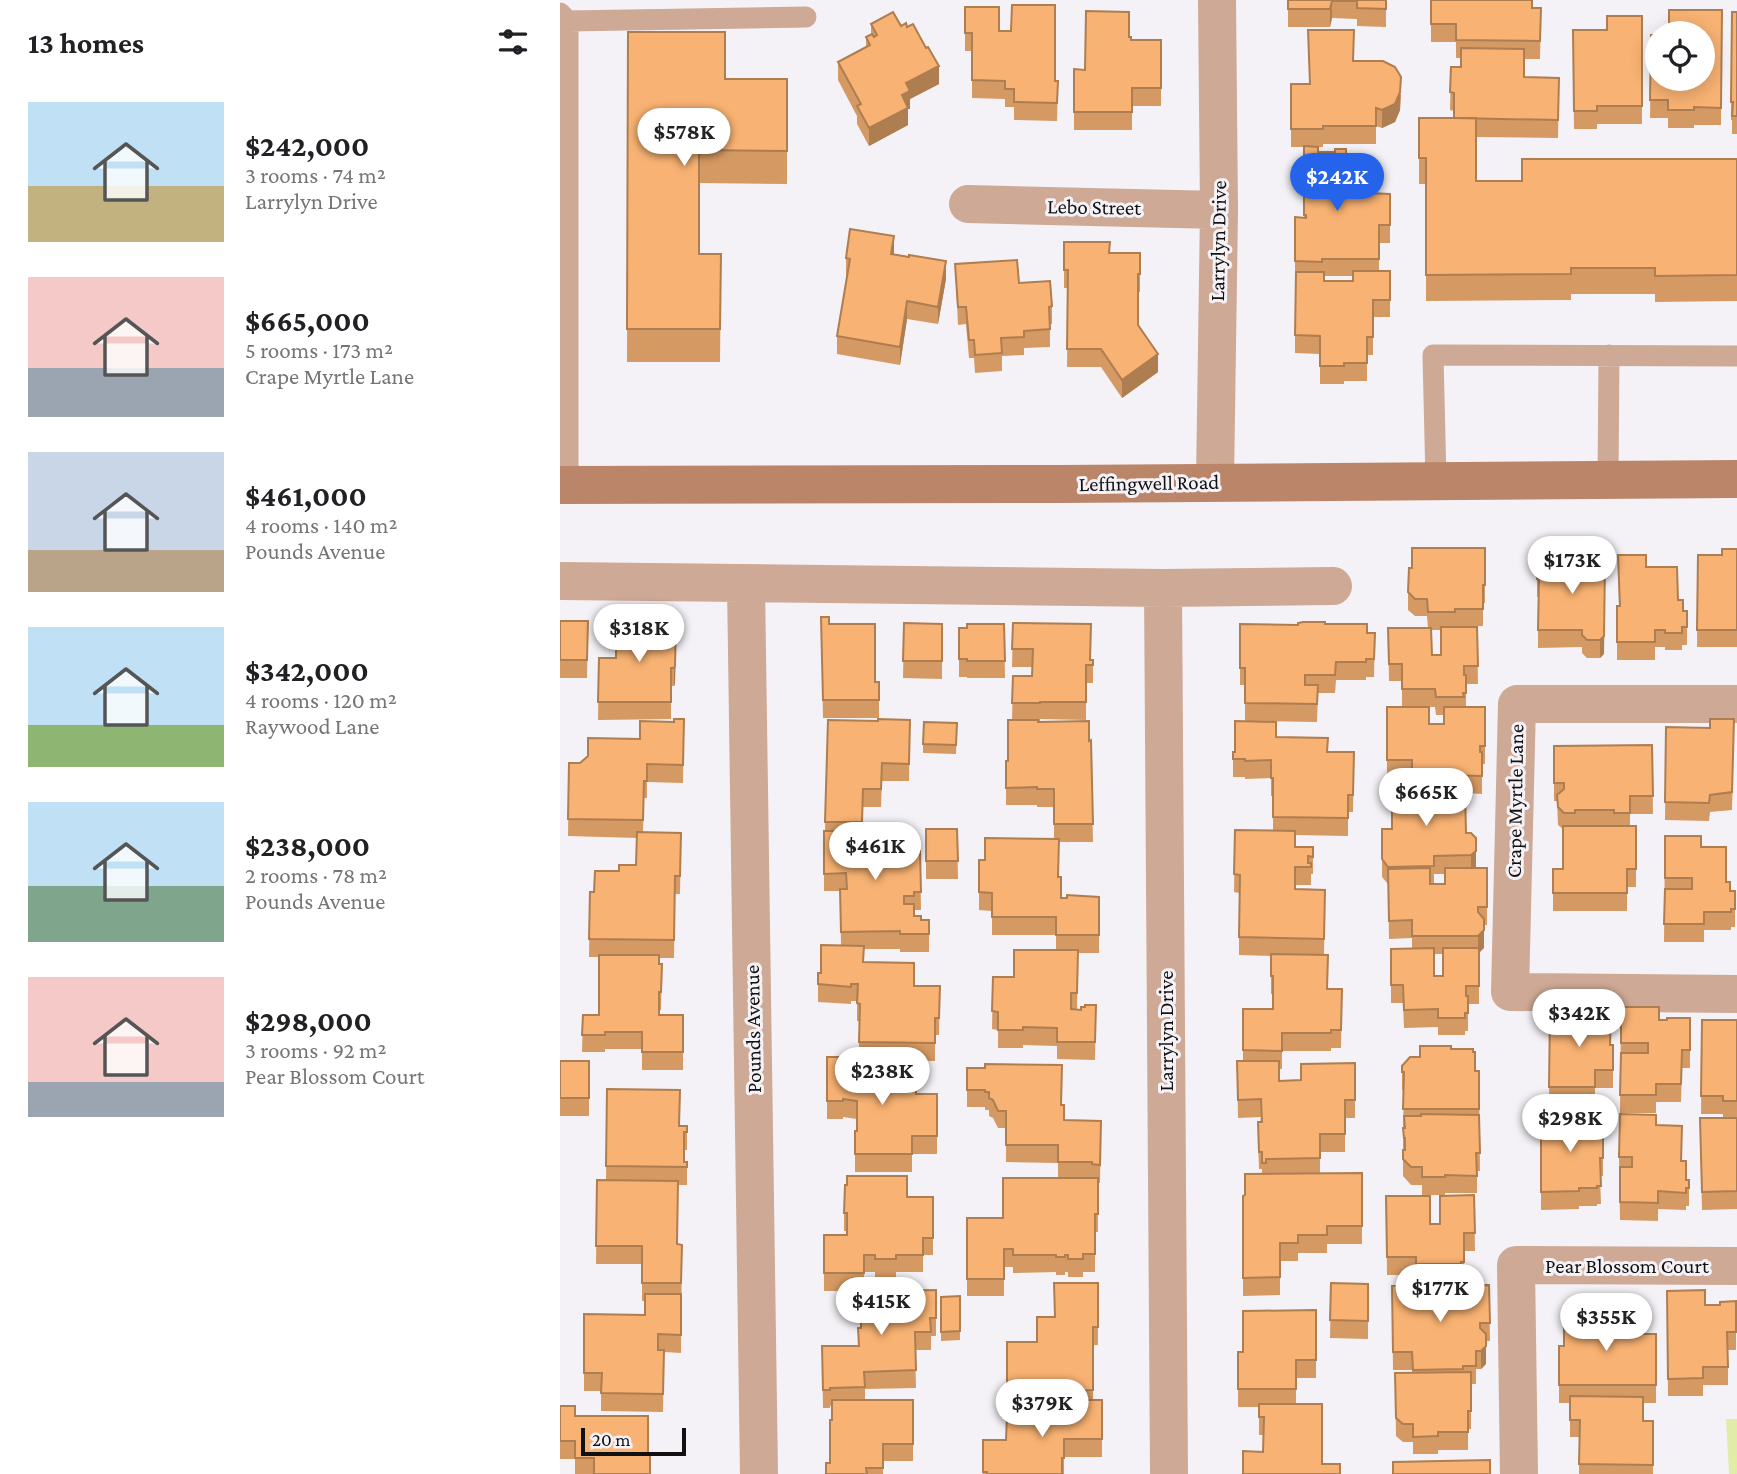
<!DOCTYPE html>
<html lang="en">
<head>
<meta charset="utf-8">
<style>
  body { margin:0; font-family:"Crimson Pro",serif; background:#f6f6f6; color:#202124; height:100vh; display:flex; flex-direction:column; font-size:26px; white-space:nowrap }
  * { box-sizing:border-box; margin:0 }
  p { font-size:23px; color:#757577 }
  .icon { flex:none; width:38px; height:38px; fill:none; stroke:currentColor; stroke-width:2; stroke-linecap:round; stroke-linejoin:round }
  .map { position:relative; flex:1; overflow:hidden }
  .details { display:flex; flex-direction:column; background:#fff; width:560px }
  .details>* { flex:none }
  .controls { position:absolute; left:1085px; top:21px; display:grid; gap:14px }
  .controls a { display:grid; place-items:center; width:70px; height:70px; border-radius:50%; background:#fff; box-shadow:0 4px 18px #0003; font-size:35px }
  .scale { position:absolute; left:21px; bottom:18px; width:105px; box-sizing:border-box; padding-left:7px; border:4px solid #121112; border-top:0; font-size:19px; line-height:24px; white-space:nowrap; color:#121112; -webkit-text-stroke:5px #f4f2f6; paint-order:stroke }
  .price { position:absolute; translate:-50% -60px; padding:0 16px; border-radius:24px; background:#fff; color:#222; font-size:23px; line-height:46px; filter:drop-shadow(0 2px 4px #0008) }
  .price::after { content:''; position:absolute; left:50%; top:42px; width:21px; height:16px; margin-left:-10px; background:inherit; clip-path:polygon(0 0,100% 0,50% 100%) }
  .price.on { background:#2563eb; color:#fff }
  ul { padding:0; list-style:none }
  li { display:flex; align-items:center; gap:21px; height:175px; padding:0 28px }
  li span { display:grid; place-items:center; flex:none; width:196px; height:140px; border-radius:0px; color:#555 }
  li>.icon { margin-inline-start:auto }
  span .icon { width:84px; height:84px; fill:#fffc; stroke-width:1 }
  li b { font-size:30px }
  h2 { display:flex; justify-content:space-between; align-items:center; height:84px; padding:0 28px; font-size:30px }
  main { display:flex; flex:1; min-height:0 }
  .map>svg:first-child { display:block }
  .green { fill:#e1eca8 }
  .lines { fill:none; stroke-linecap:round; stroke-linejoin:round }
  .lane { stroke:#cea996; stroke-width:21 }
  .street { stroke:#cea996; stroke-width:38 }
  .secondary { stroke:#ba8568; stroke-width:38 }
  .wall { fill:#d59963; fill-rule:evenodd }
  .shaded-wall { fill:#ae7d50 }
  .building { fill:#f8b273; stroke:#ae7d50; stroke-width:2 }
  .labels { text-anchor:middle; stroke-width:6; stroke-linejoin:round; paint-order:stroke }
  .street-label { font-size:21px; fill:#121112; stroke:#f4f2f6 }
</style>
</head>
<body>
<main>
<section class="details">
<h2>13 homes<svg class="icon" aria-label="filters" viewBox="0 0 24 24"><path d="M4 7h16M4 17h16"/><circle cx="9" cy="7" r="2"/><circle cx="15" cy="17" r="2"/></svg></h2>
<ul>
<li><span style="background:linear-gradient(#bfe0f5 60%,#c2b280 0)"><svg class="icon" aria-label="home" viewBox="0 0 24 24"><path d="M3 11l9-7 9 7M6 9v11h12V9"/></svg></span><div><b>$242,000</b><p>3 rooms · 74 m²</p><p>Larrylyn Drive</p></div></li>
<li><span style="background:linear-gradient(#f6c9c9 65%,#9aa5b1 0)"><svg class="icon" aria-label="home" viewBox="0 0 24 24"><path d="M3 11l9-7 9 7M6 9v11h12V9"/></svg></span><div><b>$665,000</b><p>5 rooms · 173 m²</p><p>Crape Myrtle Lane</p></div></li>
<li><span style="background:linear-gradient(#c9d6e8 70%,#b9a48a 0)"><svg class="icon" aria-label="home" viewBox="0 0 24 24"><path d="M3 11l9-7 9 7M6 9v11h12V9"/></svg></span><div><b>$461,000</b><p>4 rooms · 140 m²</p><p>Pounds Avenue</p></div></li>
<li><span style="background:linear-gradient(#bfe0f5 70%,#8fb573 0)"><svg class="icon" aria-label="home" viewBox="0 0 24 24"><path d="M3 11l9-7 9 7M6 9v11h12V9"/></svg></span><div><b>$342,000</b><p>4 rooms · 120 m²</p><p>Raywood Lane</p></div></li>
<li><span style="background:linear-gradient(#bfe0f5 60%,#7fa58c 0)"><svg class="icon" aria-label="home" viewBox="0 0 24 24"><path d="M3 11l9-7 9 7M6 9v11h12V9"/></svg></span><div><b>$238,000</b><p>2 rooms · 78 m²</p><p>Pounds Avenue</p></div></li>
<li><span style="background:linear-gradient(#f6c9c9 75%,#9aa5b1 0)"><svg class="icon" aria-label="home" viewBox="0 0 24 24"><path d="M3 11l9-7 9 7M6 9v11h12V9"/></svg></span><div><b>$298,000</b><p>3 rooms · 92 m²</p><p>Pear Blossom Court</p></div></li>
</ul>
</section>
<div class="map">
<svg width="1177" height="1474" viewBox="0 0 1177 1474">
  <rect width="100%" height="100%" fill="#f4f2f6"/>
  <path class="green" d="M1166,1419H1177V1474H1169Z"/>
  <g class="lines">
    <path class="lane" d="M0,13L8,21V485
      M8,21L246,17
      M1048,480L1049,355
      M876,481L873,355L1177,356"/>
    <path class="street" d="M408,204L659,210
      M655,482L659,210L657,0
      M0,581L603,588L773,586
      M186,584L199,1474
      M603,588L609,1474
      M1177,704H957L950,992L1177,994
      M959,1474L956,1265L1177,1266"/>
    <path class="secondary" d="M0,485L499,484L1177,479"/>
  </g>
  <path class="wall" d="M728,0H826V27L797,26V19L772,18L770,27H728Z
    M871,0L981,8L980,59H964V77L999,78L998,138L916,137V181H962L1177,159V301L1095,302V294H1011V300L866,301V184H859V118H894V111L890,110L891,67H901V58H896V42H871Z
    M405,7L439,31L495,81H498L497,121L454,120V107H445V99L412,98V51H405Z
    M1162,10L1161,125H1134V128H1108V118H1090L1091,35L1097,79Z
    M1172,12H1177V134H1172V120H1171Z
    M1082,16V124H1037V129H1014L1013,30H1047Z
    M311,24L341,26L379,84L350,99V109H348V125L309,146L297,124V116L278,80V62L306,47V37L311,35Z
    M68,32L165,79H227V184L139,183V254H161L160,362H67Z
    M569,37L571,40H601V106H572V130H514V69L525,70Z
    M794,61L841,95L840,110L835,122L822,128L816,126V144H763V147H752L758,152L786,191L807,193L830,194V243H819V271H830V317H813V355H807V381H784V384H760V354L735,353V217H744V147H731V84H749ZM764,276H793V281H764Z
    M504,242L550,253H580V292H578V325L598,372L562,398L541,367H507L508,288H504Z
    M334,255L386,279L378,324L347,319L340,365L277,354V336L287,276H286V258Z
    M395,264L459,283L492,306V324H490V347L464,348V355L442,356V371L415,373L414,358H409L406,324L398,325Z
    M925,548V603H923V626L895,627H917L918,684H906V707H925V764H922V794L906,793V833L916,868H927V925H924V948L919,952V1004H908V1031H905V1035H878V1027L844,1028L843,1003H831V949H852V938L829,939L828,884L822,877V829H832L852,788V778H827V707L869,724H884V715H876L875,707H842V681H829L828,628H868L867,616H855L848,610V592ZM871,630H881V655H872ZM874,874H885V884H874ZM874,954H883V976H874Z
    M1177,549V647H1137L1138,555H1162Z
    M977,554L993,561L1045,562L1044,654L1040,658H1027L1022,653V647L978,648V597H977Z
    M1058,555L1086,567L1118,600L1123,611H1127V645H1122V650H1105V647H1095V660H1057V606H1059Z
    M261,617L269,624L315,682H319V718H263Z
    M0,621H28L27,678H0Z
    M116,623L115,684L114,686H111V719L38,720L39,658H56Z
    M344,623L382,624V679L343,678Z
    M453,623L531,660H533V683H526V720L480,719V721L478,722L529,741L531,740L533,842H499L498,877L501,898L539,897V953H518L517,1010H521L525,1007L536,1005L535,1060L497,1059V1046L463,1045V1048H438V1030L432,1029L433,977H454L496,950V935H432V911L419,910V860H425L494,839V807H477V805H446V761H448L452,720L453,676H472V667H452Z
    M444,624L445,678H407V677H399V628Z
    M680,624L738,625L765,624L807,633H815L814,677H806V680H776L775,693H758L757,722L685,721V685H680Z
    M124,719L123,783L87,782V798H84L83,832L121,833L120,894H115L114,958H99V964H102L101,1010H99V1015H123V1070H82V1049H45V1052H22L23,1015H39V957H29L30,892H34L59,871L76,865L77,838L8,836L9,763H20L80,739L114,722Z
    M268,720L318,721L350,720L349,781H322L321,807H303L302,831L335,852L360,851L361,910H354V916L361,920H369V952H340V949H304V962L354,986H380L379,1035H375V1061L306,1060V1075L356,1094H377V1154H352V1172H295V1131H297V1119L283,1117V1119H267V1057H299V1021H297V1001H291V1004L258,1002V973H261L281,945L280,891H264V831H265Z
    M397,723L396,754L363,753V744Z
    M1106,727L1174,737L1172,810L1150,812L1149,821L1105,820Z
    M716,737L768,752H794L793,812H788V836L735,835V847H753V874H751V885H735V889L765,890L764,955L768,989H782L781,1048H771V1051H722V1069H719V1081L741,1080L795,1063V1118H785V1152H760V1174L802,1173V1244H767V1253H738V1261H720V1295L683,1296V1196L685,1195L702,1174V1169H699L698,1140L701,1117L678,1118L677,1061H683V1009H713V994H711V956L679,955V893L674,892L675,830L713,831V796H711V778L685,779V777H673V752Z
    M1092,745L1093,814H1070V826H1076V887H1067V911H993V869H1003V829L998,825L997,801H994V746Z
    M366,829H397L398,879H366Z
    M1105,836L1141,847L1166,882L1170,891H1175V927H1171V930H1144V942H1104Z
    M1061,1007L1099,1020L1130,1018V1068H1122L1121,1102H1096V1113H1060Z
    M990,1011L1028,1016L1051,1045H1053V1088H1035V1105H989Z
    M1142,1020H1177V1209L1142,1210L1140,1118H1163V1114H1141Z
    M891,1049L915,1071H919L920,1171H917V1193H885V1195H862V1185H851L843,1176V1128L844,1127H843L844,1090H842V1066L860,1057Z
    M0,1061H29V1116H0Z
    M407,1068L501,1105L504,1120L541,1121L540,1183H538V1232H535V1272H523V1277H508V1272H505V1275H496V1272L453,1273V1267H444V1296H407V1218H443L498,1178V1163L446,1162V1128H438L433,1118L429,1116V1110H425V1107H407Z
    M47,1089L119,1126H127V1150H124V1162H127V1185H118L117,1244L122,1245L121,1353L104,1352L103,1412L41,1411V1391H24V1314L85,1315V1301H82V1264H36L37,1180H46Z
    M981,1115L1031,1133H1043V1176H1040L1041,1204H1037V1206H1019V1209L981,1210Z
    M1096,1125L1121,1161L1126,1180H1129V1206H1126V1210L1098,1209V1221L1060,1220L1059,1157Z
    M914,1195L915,1251H904V1279H901V1282H856V1275H827L826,1196L870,1224H880Z
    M347,1197H373V1255H363V1272H336V1277H315V1272H304V1291H264V1235H287V1231H284V1213Z
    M538,1283V1345H533V1400H542V1457H504V1474H423V1440H446L498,1416V1408L447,1409V1342H477L495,1317Z
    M771,1283L808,1284V1339L770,1338Z
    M929,1285L930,1341H926V1364L921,1369H916V1384H911V1429H908V1450H878V1454H853V1442H843L836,1436L835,1373H852V1370H833L832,1286Z
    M376,1290V1336H371V1350H355L356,1388L305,1389V1400H353V1461H323V1474H266L270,1463L272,1406H270V1408H263L262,1346H298L301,1328Z
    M1107,1291L1145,1305H1160L1176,1301V1350H1168V1385H1143V1396H1108Z
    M400,1296V1340L381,1341V1297Z
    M756,1310V1378H736V1404L762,1464L780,1474L703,1452V1435H699V1407H678V1352H683Z
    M1075,1334H1096V1403H1083V1421H1093V1474H1019V1437H1010V1403H999V1346H1004Z
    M0,1406L15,1416L88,1454L90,1474H15V1459H0Z"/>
  <path class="shaded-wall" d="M772,1V18L770,27V9Z
    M379,66V84L350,99V109H348V125L309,146V128L342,95L346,83Z
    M841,77L840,110L835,122L822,128V110Z
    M334,236V254L331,272V254Z
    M386,261V279L378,324V307Z
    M347,301V319L340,365V347Z
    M598,354V372L562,398V380Z
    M1045,562L1044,654L1040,658V640Z
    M116,641L115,684L114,686V668Z
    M916,851V869L911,873V855Z
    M924,930V948L918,954V936Z
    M926,1346V1364L921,1369V1351Z"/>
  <path class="building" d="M728,0H826V9L797,8V1H772L770,9H728Z
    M871,0H972V8H981L980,41L896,40V24H871Z
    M452,5H495V81H498L497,103L454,102V89H445V81L412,80V33H405V7H439V31H451Z
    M1109,10H1162L1161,108L1134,107V110H1108V100H1090L1091,35H1097V79H1143V33H1109Z
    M526,11L569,12V37H571V40H601V88H572V112H514V69L525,70Z
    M333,12L341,26L346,23L347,27L353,24L366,48L368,47L379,66L346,83L350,91L342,95L348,108L309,128L297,106L301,104L278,62L310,45L306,37L312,34L314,37L317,35L311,24Z
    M1172,12H1177V116H1172L1173,102H1171Z
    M1047,16H1082V106H1037V111H1014L1013,30H1047Z
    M748,30H794L793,61H823L835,67L841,77L840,92L835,104L822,110L816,108V126H763V129H731V84H750Z
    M68,32H165V79H227V151L139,150V254H161L160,329H67Z
    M901,48L964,49V77L999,78L998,120L894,118V93L890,92L891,67H901Z
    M859,118H916V181H962V159H1177V275L1095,276V268H1011V274L866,275V158H859Z
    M744,146L758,147V152H775V149H786V191H807V193L830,194V225H819V259H762V262L735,261V217L746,218V215H744Z
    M290,229L334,236L331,254L349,257V255L386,261L378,307L347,301L340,347L277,336L290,259L286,258Z
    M504,242H550L549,253H580V274H578V325L598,354L562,380L541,349H507L508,270H504Z
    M457,260L459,283L490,281L492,306L489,307L490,329L464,331V337L441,338L442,353L415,355L414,340H409L406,307H398L395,264Z
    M793,271H830V300H813V337H807V363H784V366H760V336L735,335L736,272H764V281H793Z
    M852,548H925V585H923V609H895V612H868L867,599H855L848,592L849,568H852Z
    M1162,549H1177V630H1137L1138,555H1162Z
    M977,554H993V561L1045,562L1044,636L1040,640H1027L1022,635V630H978L979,579H977Z
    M1058,555H1086V567H1117L1118,600H1123V611H1127V627H1122V633H1105V630H1095V642H1057V606H1060Z
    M261,617H269V624H315V682H319V700H263Z
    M0,621H28L27,660H0Z
    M743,622H765V624H807V633H815L814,659H806V662H776L775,675H745V685H758L757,704L685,703V668H680V624L738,625V623Z
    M56,623H116L115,666L114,668H111V702H38L39,658H56Z
    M344,623L382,624V661H343Z
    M453,623L531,624L530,660H533V665H526V702H480V703H452L453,676H472L473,649H452Z
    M407,624H444L445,661H407V659H399V628H407Z
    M881,627H917L918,666H904V675H906V693H903L904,697H876L875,689H842V664H829L828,628H871L872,655H881Z
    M827,707H869V724H884V707H925V746H920V752H922V776L852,774V760H827Z
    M114,719H124L123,765L87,764V781H84L83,820L8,819L9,763H20L28,756V738L80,739V721L114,722Z
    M318,719L350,720L349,764L322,763L321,789H303L302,822H265L268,720L318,721Z
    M1150,719H1174L1172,792L1150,795L1149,803L1105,802L1106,727L1150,728Z
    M448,720H478V722L529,721V741L531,740L533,824H494V789H477V787L446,788V761H448Z
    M675,721L716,722V737L768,738L767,752H794L793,795H788V818L713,817V778H711V760L685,761V759H673V752H675Z
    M364,722L397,723L396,745L363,744Z
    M1092,745L1093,796H1070V813H1054V810H1015V813H1004L998,807L997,795L1004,789V783H994V746Z
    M855,788V790H905L906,833H911L916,838V851L911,855L874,856V866L828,867L822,859V829H832V789Z
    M1003,826H1076V869H1067V893H993V869H1003Z
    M366,829H397L398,861H366Z
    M675,830L735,831V847H753V857L748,856V863H751V867H735V889L765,890L764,939L679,937L680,875L674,874Z
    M264,831H335V852L360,851L361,892H354V896H344V904H354V916H361V920H369V934H340V931L281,932L280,889H287L286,873L264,874Z
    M77,832L121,833L120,876H115L114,940L29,939L30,892H34L35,871H59V865H76Z
    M1105,836H1141V847H1166V882H1170V891H1175V909H1171V912H1144V924H1104L1105,889H1132V878H1105Z
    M425,838L499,839L498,877H501V898H507V895L539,897V935H496V917H432V893L419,892V860H425Z
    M870,868V884H885V868H927V907H918V912L924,919V930L918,936H852V920L829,921L828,869Z
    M261,945L304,946L303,962L354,963V986H380L379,1018H375V1043L299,1042L300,1004L297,1003L298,984H291V987L258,984V973H261Z
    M874,948V976H883V948H919V986H906V996H908V1013H905V1018H878V1009L844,1010L843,985H831V949Z
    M454,950H518L517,993H511V1009L521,1010V1007H525V1005H536L535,1042H497V1028L463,1027V1030H438V1012L432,1011L433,977H454Z
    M711,954L768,955L767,989H782L781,1030H771V1033H722V1051L683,1050V1009H713V976H711Z
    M39,955H99V964H102L101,992H99V1015H123V1052H82V1032H45V1035H22L23,1015H39Z
    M1061,1007H1099V1020H1107V1018H1130V1050H1122L1121,1084H1096V1095H1060L1061,1053H1088V1043H1061Z
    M990,1011L1028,1012V1016H1051L1050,1045H1053V1070H1035V1087H989Z
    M1142,1020H1177V1101H1163V1096H1141Z
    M860,1046H891V1049H913V1052H915V1071H919V1109H843L844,1072H842V1066L850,1057H860Z
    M267,1057H306V1075H356V1094H377V1136H352V1154H295V1131H297V1101L283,1099V1101H267Z
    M0,1061H29V1098H0Z
    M677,1061H719V1081L741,1080V1064L795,1063V1100H785V1134H760V1158L706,1159V1163H702V1152H699L698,1122H702L701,1099L678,1100Z
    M425,1064L502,1065L501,1105H504V1120L541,1121L540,1165L532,1164V1162H498V1145H446V1111H438L433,1100L429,1098V1092H425V1090H407V1068H425Z
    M47,1089L120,1090L119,1126H127V1132H124V1162H127V1167L46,1166Z
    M861,1114L919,1115L920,1153H916L917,1176L885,1175V1177H862V1167H851L843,1159V1150H845V1138H844L843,1128H845L844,1116H861Z
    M1060,1114L1096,1115V1125L1122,1126L1121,1161H1126V1180H1129V1188H1126V1193L1098,1191V1203L1060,1202V1167H1072V1157H1059Z
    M981,1115H1024L1031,1122V1133H1043V1158H1040L1041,1186H1037V1188H1019V1191L981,1192Z
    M1140,1118H1177V1191L1142,1192Z
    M802,1173V1226H767V1235H738V1243H720V1277L683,1278V1196L685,1195V1174Z
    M287,1176H347V1197H373V1238H363V1255H336V1259H315V1255H304V1273H264V1235H287V1213H284L285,1185H287Z
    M443,1178H538V1214H535V1254H523V1259H508V1255H505V1257H496V1255H453V1249H444V1279H407V1218H443Z
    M37,1180L118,1181L117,1244L122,1245L121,1283H82V1246H36Z
    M914,1195L915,1233H904V1262H901V1264H856V1257H827L826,1196H870V1224H880V1196Z
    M494,1283H538V1327H533V1390L447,1391V1342H477V1317H495Z
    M771,1283L808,1284V1321L770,1320Z
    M929,1285L930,1323H920V1328L926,1334V1346L921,1351H916V1366H903V1369L853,1370L852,1352H833L832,1286Z
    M376,1290V1318H370L371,1332H355L356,1370L304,1372L305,1387L270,1388V1390H263L262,1346H299L298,1328H301V1291Z
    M1145,1290V1305H1160V1302L1176,1301V1332H1167L1168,1367H1143V1378L1108,1379L1107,1291Z
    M85,1294H121V1335L98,1334V1350H104L103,1394L41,1393L42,1373H24V1314L85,1315Z
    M400,1296V1331L381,1332V1297Z
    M756,1310V1360H736V1389H678V1352H683V1311Z
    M1075,1317V1334H1096V1385H999V1346H1004V1318Z
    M911,1372V1411H908V1432H878V1436L853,1437V1424H843L836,1418L835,1373Z
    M1010,1396L1083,1397V1421H1093V1465L1019,1464L1020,1420H1010Z
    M272,1400H353V1444H323V1468H306L307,1474H266V1463H270V1420H272Z
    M498,1400H542V1439H504V1458H502V1474H427V1472H423V1440H446L447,1415L498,1416Z
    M699,1404H762V1464H780V1474H683V1451L703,1452L704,1417H699Z
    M0,1406H15V1416H88V1454H90V1474H34V1458H15V1441H0Z
    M930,1460V1474H833V1462Z"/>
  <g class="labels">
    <g class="street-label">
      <text transform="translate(534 207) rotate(1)" y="7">Lebo Street</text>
      <text transform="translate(658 241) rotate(-89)" y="7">Larrylyn Drive</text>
      <text transform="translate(589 483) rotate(-1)" y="7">Leffingwell Road</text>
      <text transform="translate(955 801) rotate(-89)" y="7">Crape Myrtle Lane</text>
      <text transform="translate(193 1029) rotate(-91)" y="7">Pounds Avenue</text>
      <text transform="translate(606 1031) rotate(-90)" y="7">Larrylyn Drive</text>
      <text x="1067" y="1273">Pear Blossom Court</text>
    </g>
  </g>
</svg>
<div class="controls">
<a><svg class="icon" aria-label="locate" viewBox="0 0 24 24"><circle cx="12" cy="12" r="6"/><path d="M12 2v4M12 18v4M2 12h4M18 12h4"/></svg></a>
</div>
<div class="scale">20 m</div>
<b class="price" style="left:124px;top:168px">$578K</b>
<b class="price on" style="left:777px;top:213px">$242K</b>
<b class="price" style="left:1012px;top:596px">$173K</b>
<b class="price" style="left:79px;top:664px">$318K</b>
<b class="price" style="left:866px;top:828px">$665K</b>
<b class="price" style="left:315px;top:882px">$461K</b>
<b class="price" style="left:1019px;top:1049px">$342K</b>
<b class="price" style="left:322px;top:1107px">$238K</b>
<b class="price" style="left:1010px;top:1154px">$298K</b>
<b class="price" style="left:880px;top:1324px">$177K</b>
<b class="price" style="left:321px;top:1337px">$415K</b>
<b class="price" style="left:1046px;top:1353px">$355K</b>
<b class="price" style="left:482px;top:1439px">$379K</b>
</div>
</main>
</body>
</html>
